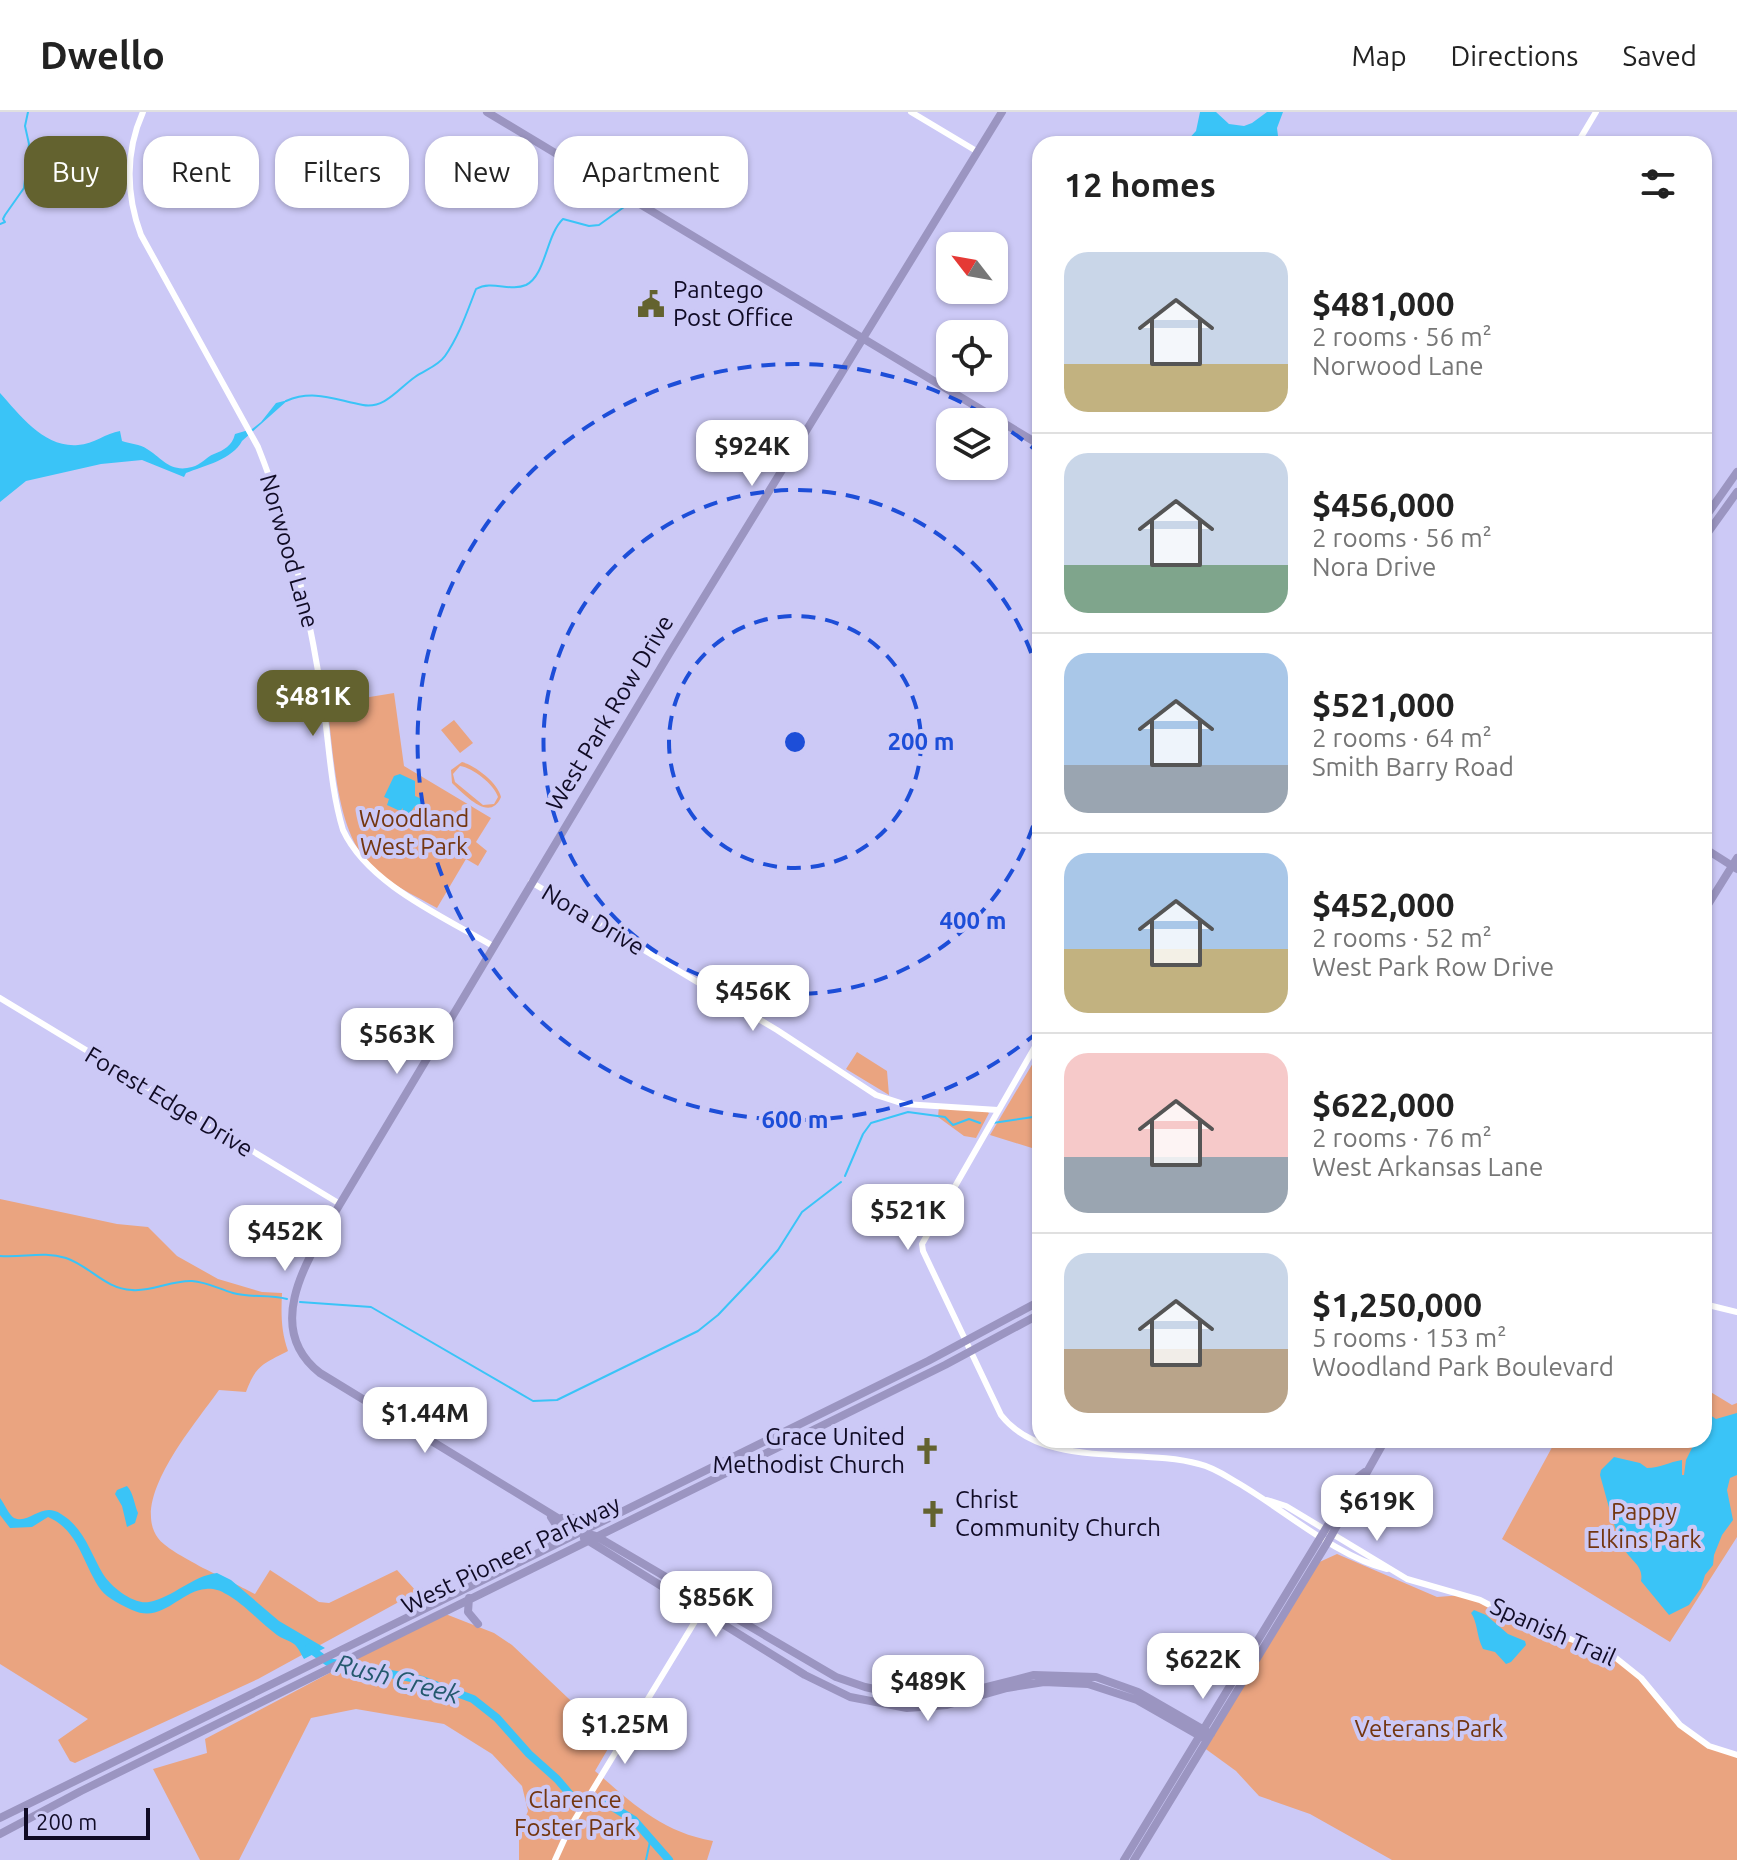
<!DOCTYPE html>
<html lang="en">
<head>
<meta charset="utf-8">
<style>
  body { margin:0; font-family:Ubuntu,sans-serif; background:#f2f2f2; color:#222; height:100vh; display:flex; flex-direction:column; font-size:30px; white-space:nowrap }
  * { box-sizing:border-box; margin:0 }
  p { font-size:26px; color:#767676 }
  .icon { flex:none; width:44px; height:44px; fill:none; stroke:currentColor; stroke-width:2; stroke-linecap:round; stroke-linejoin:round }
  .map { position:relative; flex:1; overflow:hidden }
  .panel { position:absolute; left:1032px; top:24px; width:680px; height:1312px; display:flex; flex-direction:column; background:#fff; border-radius:24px; box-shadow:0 2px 6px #0004 }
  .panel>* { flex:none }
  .banner { position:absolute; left:24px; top:24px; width:760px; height:72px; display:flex; gap:16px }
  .needle { width:52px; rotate:301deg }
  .tools { position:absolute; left:936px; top:120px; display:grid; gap:16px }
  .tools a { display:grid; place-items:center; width:72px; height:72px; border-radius:16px; background:#fff; box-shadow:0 2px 6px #0004; font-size:40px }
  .scale { position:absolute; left:24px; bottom:20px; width:126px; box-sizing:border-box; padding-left:8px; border:4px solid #100b25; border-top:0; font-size:22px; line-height:28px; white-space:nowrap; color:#100b25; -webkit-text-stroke:6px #ccc9f6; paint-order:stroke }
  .price { position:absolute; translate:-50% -68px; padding:0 18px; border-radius:16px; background:#fff; color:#222; font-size:26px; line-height:52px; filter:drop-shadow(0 2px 4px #0008) }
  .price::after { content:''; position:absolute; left:50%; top:48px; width:24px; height:18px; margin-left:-12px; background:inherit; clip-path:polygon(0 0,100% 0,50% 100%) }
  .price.on { background:#63622f; color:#fff }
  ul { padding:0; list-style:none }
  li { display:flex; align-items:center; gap:24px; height:200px; padding:0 32px }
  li+li { border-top:2px solid #e0e0e0 }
  li span { display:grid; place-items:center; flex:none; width:224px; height:160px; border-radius:24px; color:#555 }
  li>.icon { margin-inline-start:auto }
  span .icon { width:96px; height:96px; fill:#fffc; stroke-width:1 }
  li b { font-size:34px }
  h2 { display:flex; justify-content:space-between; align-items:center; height:96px; padding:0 32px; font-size:34px }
  .pill { padding:0 28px; border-radius:24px; background:#fff; box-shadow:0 2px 6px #0004; font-size:28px; line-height:72px }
  .pill.on { background:#63622f; color:#fff }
  header { display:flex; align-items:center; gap:48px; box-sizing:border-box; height:112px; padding:0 40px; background:#fff; border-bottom:2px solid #e0e0e0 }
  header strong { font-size:38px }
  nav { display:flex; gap:44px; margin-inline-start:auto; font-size:28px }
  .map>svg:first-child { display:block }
  .green { fill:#eaa480; fill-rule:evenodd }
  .water { fill:#3ac4f7 }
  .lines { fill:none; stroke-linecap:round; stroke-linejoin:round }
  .stream { stroke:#3ac4f7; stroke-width:2 }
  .river { stroke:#3ac4f7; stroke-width:8 }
  .minor { stroke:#fff; stroke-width:6 }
  .major { stroke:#9b95c1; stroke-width:8 }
  .ring { fill:none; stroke:#1d4ed8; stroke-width:4; stroke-dasharray:14 10 }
  .labels { text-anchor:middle; stroke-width:8; stroke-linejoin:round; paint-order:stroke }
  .poi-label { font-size:24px; fill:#100b25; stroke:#ccc9f6; text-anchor:start }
  .street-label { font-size:24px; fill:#100b25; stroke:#ccc9f6 }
  .park-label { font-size:24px; fill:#733610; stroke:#ccc9f6 }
  .water-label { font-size:26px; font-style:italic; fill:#24596e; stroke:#ccc9f6 }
  .centre { fill:#1d4ed8; stroke:#ccc9f6; stroke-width:4 }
  .ring-label { font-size:24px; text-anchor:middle; font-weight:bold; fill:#1d4ed8; stroke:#ccc9f6; stroke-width:8; stroke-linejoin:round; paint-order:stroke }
</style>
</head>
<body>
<header>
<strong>Dwello</strong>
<nav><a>Map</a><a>Directions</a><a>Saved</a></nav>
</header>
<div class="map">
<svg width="1737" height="1748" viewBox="0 0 1737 1748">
  <rect width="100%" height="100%" fill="#ccc9f6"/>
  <path class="green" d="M394,581L404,654L491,706L476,730L487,739L478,754L466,747L437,796C414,783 387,771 369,752C335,716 334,640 327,592Z
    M454,608L473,631L460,641L441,618Z
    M462,650C476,654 498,671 501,685C490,711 465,683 452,671L451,658ZM460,654C473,656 494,672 498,685L494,692L483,693L455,670L453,662Z
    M857,940L887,959L889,983L846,957Z
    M1033,951L1040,955V1048L1032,1036L990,1023Z
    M939,994L986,998L989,1001L976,1026L964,1024L938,1005Z
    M0,1087L117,1112L148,1115L177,1144L218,1167L262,1180L282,1181C281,1202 281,1219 288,1239C263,1252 256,1253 246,1280L219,1278C197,1310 129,1387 158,1426C169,1442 235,1471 255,1482L270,1458L319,1490L329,1491L397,1458L417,1480L258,1567L75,1651L70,1649L58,1628L88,1607L0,1552Z
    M1704,1276L1732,1293L1737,1291V1425L1670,1530L1502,1427L1556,1328H1704Z
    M1337,1442L1437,1485L1463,1483L1556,1522L1601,1538L1641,1566L1680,1613L1721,1639L1737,1642V1748H1392L1310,1702L1259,1684L1236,1659L1203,1635L1315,1452Z
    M443,1501L494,1521L512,1533L587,1604L616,1623L595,1659C633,1692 662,1720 713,1729L707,1748H519V1721L528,1699L522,1674L492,1642L444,1612L356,1597L311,1606L239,1748H200L153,1657L207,1641L205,1627Z"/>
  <path class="water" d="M1200,0H1216L1229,12L1244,14L1252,11L1267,0H1283L1277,16L1279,32H1184L1196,19Z
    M0,281C20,303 44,336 78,333C94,332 106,321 120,319L122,329C130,332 140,332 147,337C162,346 170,361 192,355C201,353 206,345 214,342C224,338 232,334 235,322L252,317L261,310L276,291L288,288L242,329C233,347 204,354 186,361L184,365L142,348L101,352L26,369L0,390Z
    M400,662L415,669V684L424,688L422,697L415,694L408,704L402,701L403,696L400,699L387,693L389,687L384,685L394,664Z
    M1704,1299L1716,1307L1737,1301V1363L1730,1366L1727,1378L1733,1408L1722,1423L1714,1443L1713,1453L1705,1463L1701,1476L1689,1493L1669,1503L1641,1469C1644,1454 1631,1449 1624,1437C1613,1415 1607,1387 1600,1363L1601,1358L1614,1345L1640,1351L1647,1356C1660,1356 1669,1350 1682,1348V1363H1684L1686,1348L1696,1328H1704Z
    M127,1374C134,1382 134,1392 138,1401L135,1411L127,1415L122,1394L115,1382L117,1378Z
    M0,1386C4,1391 9,1403 14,1406C30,1413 41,1389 61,1402C84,1416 90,1440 103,1462C111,1475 134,1493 149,1490C174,1485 192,1464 217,1461L231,1468L279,1509L325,1536L304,1547C301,1542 298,1535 294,1532C289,1528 282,1527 277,1523C259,1510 244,1491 224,1481C220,1478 211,1476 206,1477C179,1479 163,1512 132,1498C123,1494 107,1486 101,1478C83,1453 79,1418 48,1405L32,1415L10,1416L0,1403Z
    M1474,1498L1486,1503L1508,1522L1525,1529L1526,1533L1511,1550L1506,1552L1495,1540L1483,1537C1476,1523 1478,1511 1471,1501Z"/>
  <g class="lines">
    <path class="stream" d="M635,85L650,68
      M0,112L5,110L3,107L5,103L24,76L29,32L25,14L28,0
      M286,289C314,277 335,288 363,293C385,297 399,276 415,265C425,258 438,254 445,244C459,224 467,200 476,177C492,168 510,180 526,173C546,163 546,123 563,107L589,114L599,113L631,90
      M993,1011L1040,1004
      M845,1064L863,1022L871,1011L908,1000L945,1005L953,1013L969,1007L980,1011
      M0,1144C23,1146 43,1139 66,1146C90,1154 105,1177 132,1178C152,1180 172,1168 192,1169C207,1170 219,1177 233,1181C250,1186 269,1182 287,1187
      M300,1190L371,1195L533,1289L557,1288L698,1219L718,1203L755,1164L778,1138L802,1100L841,1070
      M646,1748L651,1725"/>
    <path class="river" d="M309,1536L328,1550L422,1568L473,1587L497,1606L529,1642L557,1667L574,1687L595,1691H606L634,1708L669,1748"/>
    <path class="minor" d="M143,0C125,40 126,83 141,123L258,335C290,415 309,499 322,584C329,628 330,675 343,718C368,772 442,804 493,834
      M911,0L978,40
      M1577,32L1596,0
      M531,770L777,918L876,983L904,992L998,998
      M0,886L340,1092
      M1040,926L922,1132L923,1139L1001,1303C1044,1358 1139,1335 1199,1352C1213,1355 1226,1364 1238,1371C1283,1397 1337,1445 1387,1457
      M1704,1192L1737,1200
      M1267,1388L1286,1394L1407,1467L1480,1488L1526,1512L1582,1531L1616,1546L1641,1566L1680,1613L1709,1634L1737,1643
      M555,1748L569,1717L708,1488"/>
    <path class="major" d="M487,0L1040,333
      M1002,0L669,542L340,1092C311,1142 260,1214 320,1261L579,1419L596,1424L836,1565L865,1575L897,1582L931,1584L963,1581L1034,1563L1096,1565L1138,1580L1211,1622
      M1704,407L1737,360
      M1704,426L1737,380
      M1704,736L1737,757
      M1704,799L1737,746
      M562,1406L596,1407
      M584,1426L805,1563L850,1585L907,1596L947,1593L1007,1576L1044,1570L1088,1572L1137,1588L1207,1628
      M551,1432L558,1416L551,1405
      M469,1486L468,1500L478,1512
      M0,1706L928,1249L1040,1189
      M0,1722L81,1679L945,1253L1040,1202
      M1124,1748L1356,1367L1365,1360
      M1134,1748L1326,1433L1385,1328"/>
  </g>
  <g class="ring">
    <circle cx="795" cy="630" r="126"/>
    <path d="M1040 691A252 252 0 1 1 1040 569"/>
    <path d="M1038 920A378 378 0 1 1 1038 340"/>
  </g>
  <defs>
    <g id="civic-bare" transform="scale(2.16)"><path d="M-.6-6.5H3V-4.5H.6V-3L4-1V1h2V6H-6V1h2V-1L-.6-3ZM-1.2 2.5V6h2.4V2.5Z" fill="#63622f" stroke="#ccc9f6" stroke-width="2.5" paint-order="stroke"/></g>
    <g id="church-bare" transform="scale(2.16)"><path d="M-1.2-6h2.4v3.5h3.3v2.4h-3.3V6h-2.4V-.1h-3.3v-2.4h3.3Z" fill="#63622f" stroke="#ccc9f6" stroke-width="2.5" paint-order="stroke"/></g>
  </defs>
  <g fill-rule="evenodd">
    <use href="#civic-bare" x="651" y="192"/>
    <use href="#church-bare" x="927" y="1339"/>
    <use href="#church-bare" x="933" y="1402"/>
  </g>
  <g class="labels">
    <g class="poi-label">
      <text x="673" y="186">Pantego<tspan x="673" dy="28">Post Office</tspan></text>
      <text x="905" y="1333" text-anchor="end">Grace United<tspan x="905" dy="28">Methodist Church</tspan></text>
      <text x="955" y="1396">Christ<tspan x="955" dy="28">Community Church</tspan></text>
    </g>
    <g class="street-label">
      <text transform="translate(289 439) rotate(74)" y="8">Norwood Lane</text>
      <text transform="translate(610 601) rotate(-59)" y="8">West Park Row Drive</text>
      <text transform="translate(593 808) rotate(31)" y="8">Nora Drive</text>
      <text transform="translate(169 990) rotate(31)" y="8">Forest Edge Drive</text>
      <text transform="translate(511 1443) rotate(-26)" y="8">West Pioneer Parkway</text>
      <text transform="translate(1553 1520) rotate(24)" y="8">Spanish Trail</text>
    </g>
    <g class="park-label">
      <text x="414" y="715">Woodland<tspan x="414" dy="28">West Park</tspan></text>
      <text x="1644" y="1408">Pappy<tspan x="1644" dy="28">Elkins Park</tspan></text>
      <text x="1429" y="1625">Veterans Park</text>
      <text x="575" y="1696">Clarence<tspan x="575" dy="28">Foster Park</tspan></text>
    </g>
    <g class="water-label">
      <text transform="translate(398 1567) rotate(15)" y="9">Rush Creek</text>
    </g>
  </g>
  <circle cx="795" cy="630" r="12" class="centre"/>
  <g class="ring-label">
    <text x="921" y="638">200 m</text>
    <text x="973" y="817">400 m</text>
    <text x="795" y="1016">600 m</text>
  </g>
</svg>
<div class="tools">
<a><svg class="needle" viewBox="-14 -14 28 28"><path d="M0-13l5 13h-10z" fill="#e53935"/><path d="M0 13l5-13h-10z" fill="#767676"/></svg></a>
<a><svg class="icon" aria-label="locate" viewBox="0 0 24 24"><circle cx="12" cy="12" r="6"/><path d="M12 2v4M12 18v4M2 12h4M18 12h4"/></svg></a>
<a><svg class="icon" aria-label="layers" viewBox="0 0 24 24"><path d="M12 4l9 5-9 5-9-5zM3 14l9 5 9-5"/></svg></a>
</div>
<div class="scale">200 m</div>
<b class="price" style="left:752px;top:376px">$924K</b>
<b class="price on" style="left:313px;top:626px">$481K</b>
<b class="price" style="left:753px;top:921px">$456K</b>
<b class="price" style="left:397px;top:964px">$563K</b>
<b class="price" style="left:908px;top:1140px">$521K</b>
<b class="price" style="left:285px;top:1161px">$452K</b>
<b class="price" style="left:425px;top:1343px">$1.44M</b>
<b class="price" style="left:1377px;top:1431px">$619K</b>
<b class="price" style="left:716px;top:1527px">$856K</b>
<b class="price" style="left:1203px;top:1589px">$622K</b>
<b class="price" style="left:928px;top:1611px">$489K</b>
<b class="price" style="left:625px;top:1654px">$1.25M</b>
<div class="banner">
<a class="pill on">Buy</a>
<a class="pill">Rent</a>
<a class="pill">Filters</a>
<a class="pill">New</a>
<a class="pill">Apartment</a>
</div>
<section class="panel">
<h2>12 homes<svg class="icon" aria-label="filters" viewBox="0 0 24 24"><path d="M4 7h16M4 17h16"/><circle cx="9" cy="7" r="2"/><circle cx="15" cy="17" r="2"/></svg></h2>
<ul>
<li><span style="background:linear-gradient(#c9d6e8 70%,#c2b280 0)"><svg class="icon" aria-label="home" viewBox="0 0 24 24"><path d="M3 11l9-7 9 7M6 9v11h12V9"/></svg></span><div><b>$481,000</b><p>2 rooms · 56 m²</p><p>Norwood Lane</p></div></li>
<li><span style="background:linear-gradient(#c9d6e8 70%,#7fa58c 0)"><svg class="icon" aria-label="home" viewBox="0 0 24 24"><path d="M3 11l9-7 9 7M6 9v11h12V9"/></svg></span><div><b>$456,000</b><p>2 rooms · 56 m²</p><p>Nora Drive</p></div></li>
<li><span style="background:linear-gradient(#a9c7e8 70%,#9aa5b1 0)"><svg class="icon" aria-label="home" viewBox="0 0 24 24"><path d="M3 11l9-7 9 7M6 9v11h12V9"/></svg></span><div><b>$521,000</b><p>2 rooms · 64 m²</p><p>Smith Barry Road</p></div></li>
<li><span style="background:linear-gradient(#a9c7e8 60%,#c2b280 0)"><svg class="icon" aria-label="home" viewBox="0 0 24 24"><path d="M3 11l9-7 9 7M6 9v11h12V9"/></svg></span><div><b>$452,000</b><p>2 rooms · 52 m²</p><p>West Park Row Drive</p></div></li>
<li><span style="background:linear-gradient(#f6c9c9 65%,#9aa5b1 0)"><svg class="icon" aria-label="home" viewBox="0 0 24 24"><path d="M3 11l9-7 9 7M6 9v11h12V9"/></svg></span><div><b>$622,000</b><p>2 rooms · 76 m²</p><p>West Arkansas Lane</p></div></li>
<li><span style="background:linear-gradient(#c9d6e8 60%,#b9a48a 0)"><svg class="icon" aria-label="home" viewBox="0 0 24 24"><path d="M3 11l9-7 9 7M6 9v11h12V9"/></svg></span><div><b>$1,250,000</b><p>5 rooms · 153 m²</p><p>Woodland Park Boulevard</p></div></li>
</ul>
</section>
</div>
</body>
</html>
